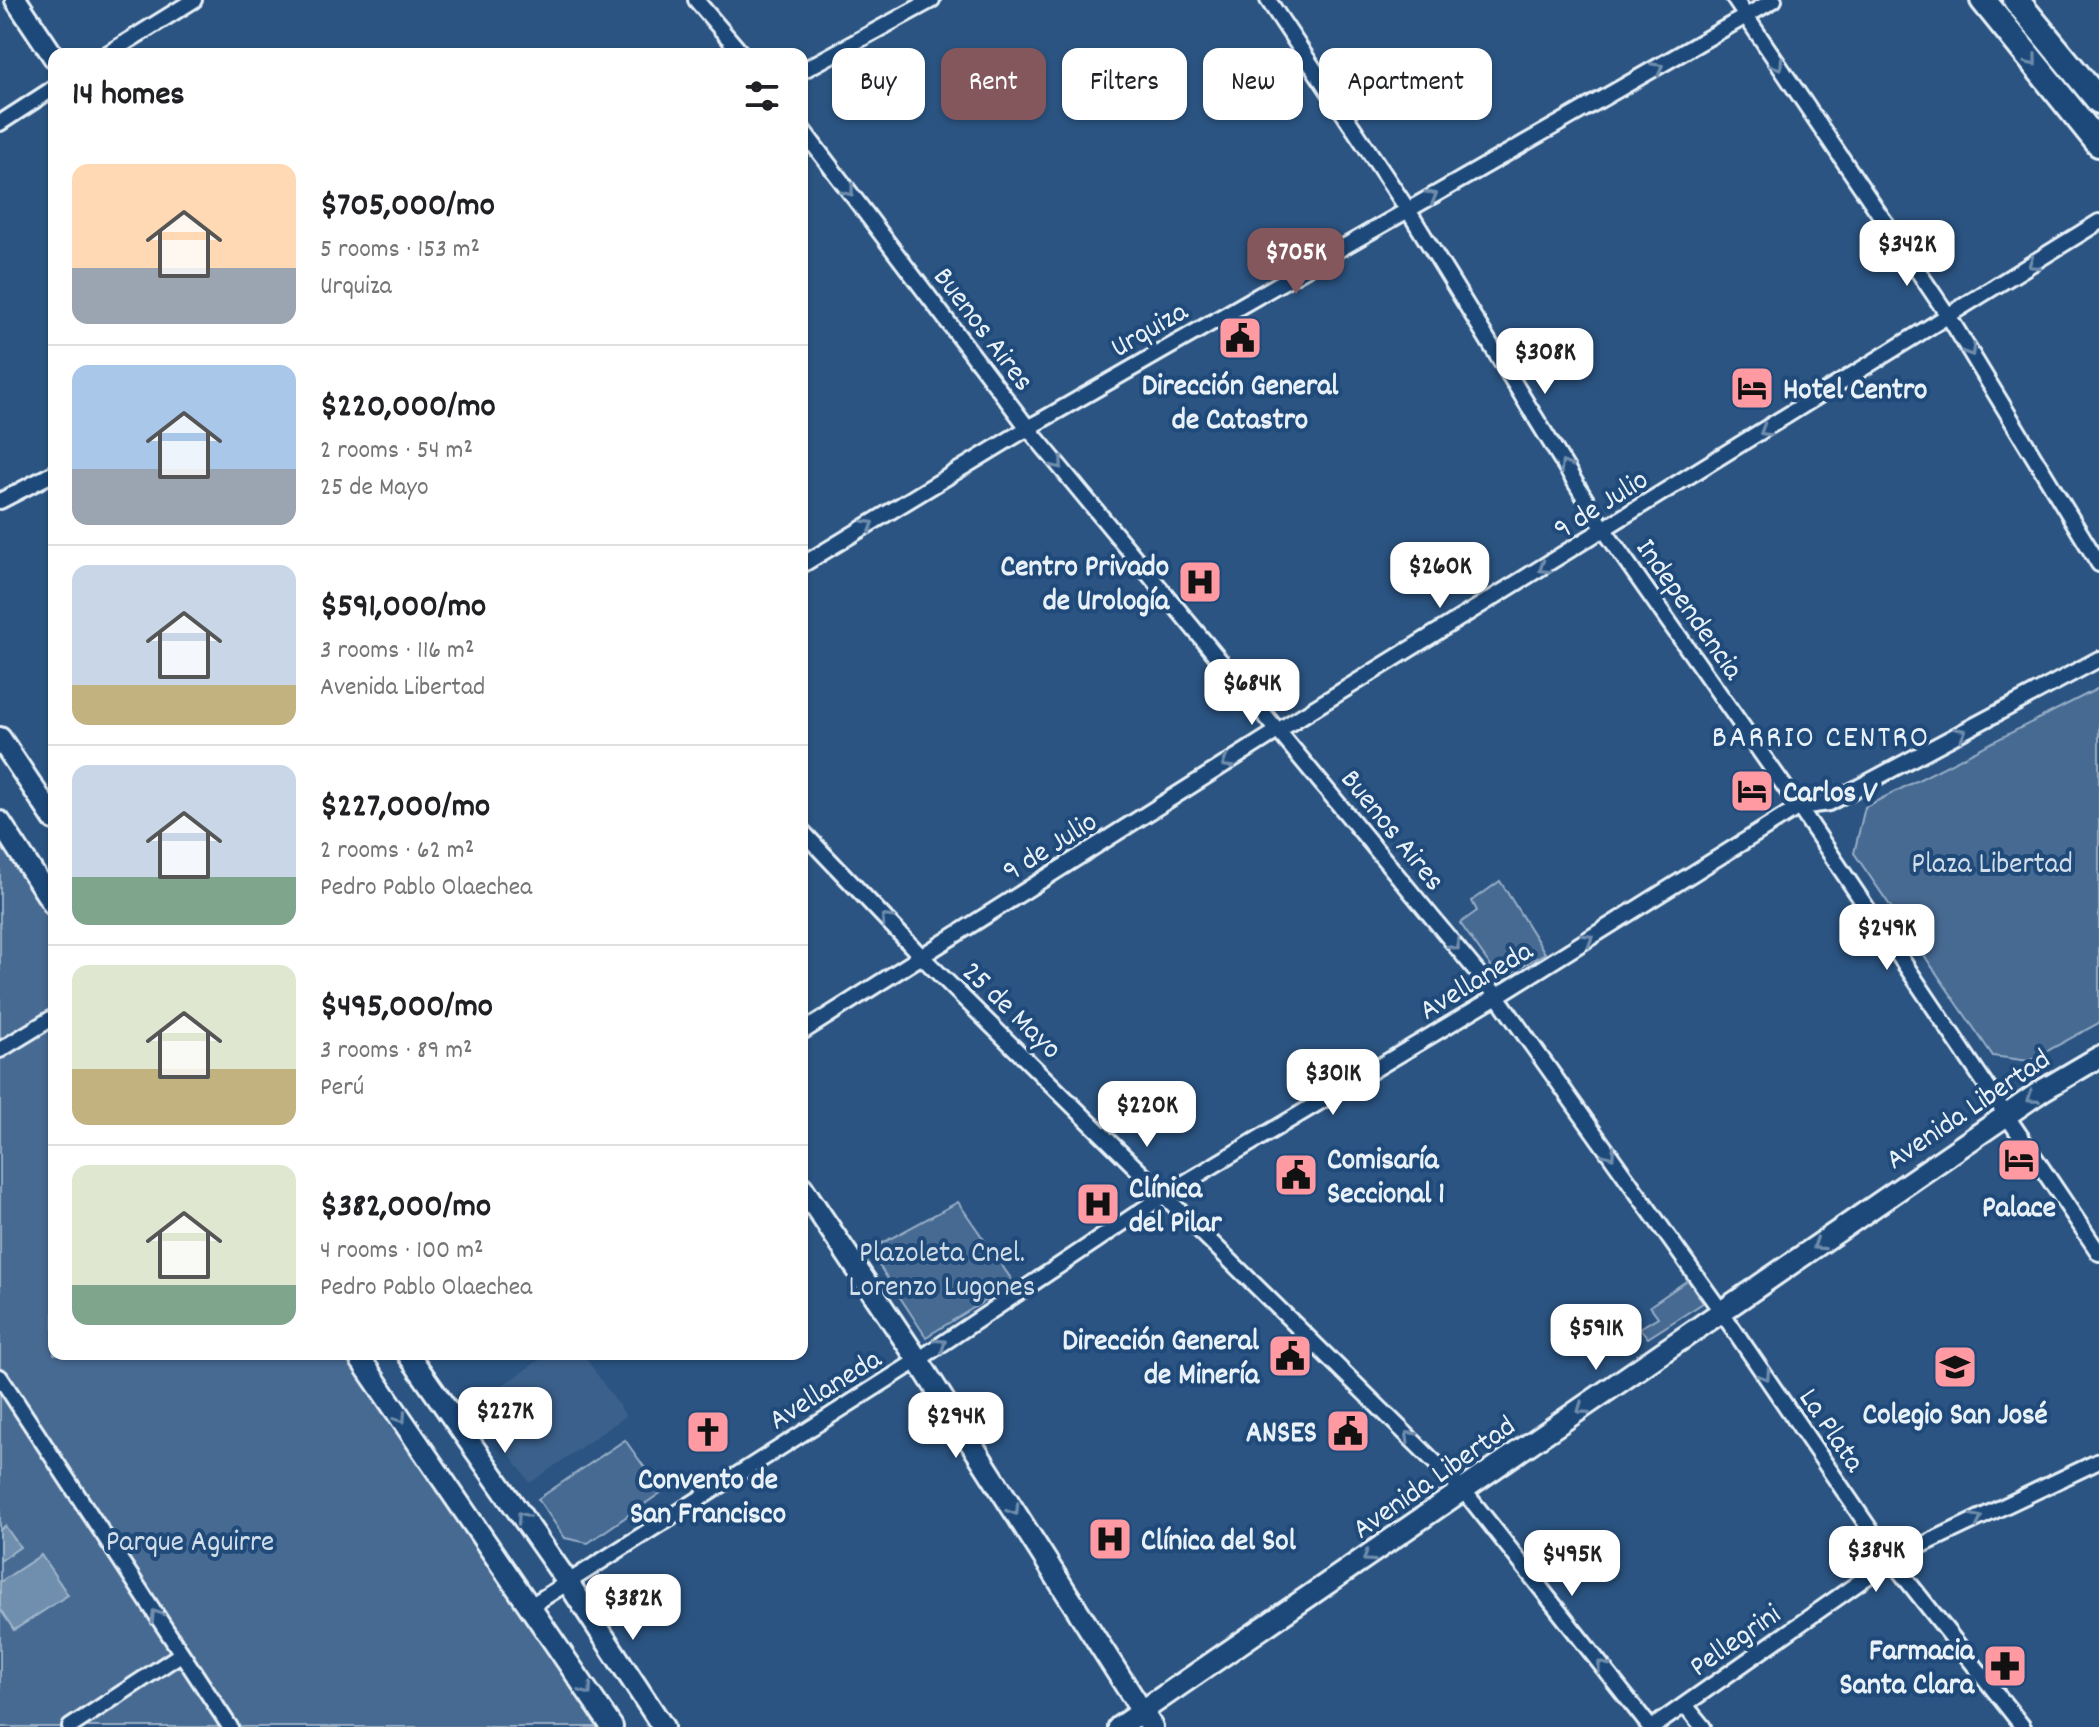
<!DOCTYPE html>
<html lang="en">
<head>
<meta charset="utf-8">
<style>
  body { margin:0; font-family:Dekko,sans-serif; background:#f6f6f6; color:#202124; height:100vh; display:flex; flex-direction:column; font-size:30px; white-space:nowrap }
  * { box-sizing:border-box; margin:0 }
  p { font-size:26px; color:#757577 }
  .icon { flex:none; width:44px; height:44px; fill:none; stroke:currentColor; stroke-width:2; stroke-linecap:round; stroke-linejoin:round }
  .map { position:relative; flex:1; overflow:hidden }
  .drawer { position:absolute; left:48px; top:48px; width:760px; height:1312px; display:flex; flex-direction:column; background:#fff; border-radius:16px; box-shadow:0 2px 6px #0004 }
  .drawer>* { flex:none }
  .top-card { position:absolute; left:832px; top:48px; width:760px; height:72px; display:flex; gap:16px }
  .price { position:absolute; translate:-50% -68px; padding:0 18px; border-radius:16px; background:#fff; color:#222; font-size:26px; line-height:52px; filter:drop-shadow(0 2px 4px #0008) }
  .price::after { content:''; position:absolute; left:50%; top:48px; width:24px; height:18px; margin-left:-12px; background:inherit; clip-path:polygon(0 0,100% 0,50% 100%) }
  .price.current { background:#84575d; color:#fff }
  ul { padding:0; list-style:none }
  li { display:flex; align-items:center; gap:24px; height:200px; padding:0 24px }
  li+li { border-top:2px solid #e0e0e0 }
  li span { display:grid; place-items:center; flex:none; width:224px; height:160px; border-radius:16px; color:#555 }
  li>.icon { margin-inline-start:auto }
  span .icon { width:96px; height:96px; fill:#fffc; stroke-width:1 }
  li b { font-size:34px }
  h2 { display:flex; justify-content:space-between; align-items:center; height:96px; padding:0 24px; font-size:34px }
  .pill { padding:0 28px; border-radius:16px; background:#fff; box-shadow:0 2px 6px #0004; font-size:28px; line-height:72px }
  .pill.current { background:#84575d; color:#fff }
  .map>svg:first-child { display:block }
  .built { fill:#3a608b }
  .green { fill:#476b93; stroke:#98aec6; stroke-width:2 }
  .water { fill:#708ead; stroke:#a0b6cb; stroke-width:2 }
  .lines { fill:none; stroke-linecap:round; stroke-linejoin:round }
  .street-casing { stroke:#e8f1f8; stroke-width:20 }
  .secondary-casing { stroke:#e8f1f8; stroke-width:26 }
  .primary-casing { stroke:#e8f1f8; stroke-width:30 }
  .street { stroke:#1f4a7a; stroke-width:14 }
  .secondary { stroke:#1f4a7a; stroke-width:20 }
  .primary { stroke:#1f4a7a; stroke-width:24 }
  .oneway { stroke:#6f8dac }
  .labels { text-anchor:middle; stroke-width:8; stroke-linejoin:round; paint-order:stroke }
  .street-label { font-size:30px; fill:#e8f1f8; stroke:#1f4a7a }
  .poi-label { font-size:30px; font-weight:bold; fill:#e8f1f8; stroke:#1f4a7a; text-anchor:start }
  .park-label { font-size:30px; fill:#d0dde9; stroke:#1f4a7a }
  .neighbourhood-label { font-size:32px; letter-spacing:2px; fill:#e8f1f8; stroke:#1f4a7a }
</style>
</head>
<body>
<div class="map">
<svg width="2099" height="1727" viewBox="0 0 2099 1727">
  <rect width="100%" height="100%" fill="#2b5482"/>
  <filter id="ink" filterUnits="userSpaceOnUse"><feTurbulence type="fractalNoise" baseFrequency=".0125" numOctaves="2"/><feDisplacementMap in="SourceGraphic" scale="16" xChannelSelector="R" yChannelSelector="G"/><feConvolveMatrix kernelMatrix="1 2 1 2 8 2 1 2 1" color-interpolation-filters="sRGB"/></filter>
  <g filter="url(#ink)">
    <path class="built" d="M548,1354H583L626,1416L530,1483L475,1404Z"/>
    <path class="green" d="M2099,688V1023L2029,1061L1993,1056L1854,853L1865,807Z
      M0,842L54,925V1354H343L604,1727H0Z
      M1500,881L1545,953L1500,979L1460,923L1477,911L1472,901Z
      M958,1202L1014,1283L926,1337L869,1250Z
      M1688,1280L1703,1303L1648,1338L1640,1328L1658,1317L1650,1306Z
      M625,1440L662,1492L588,1543L565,1538L538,1499Z"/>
    <path class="water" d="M5,1526L20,1547L0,1561V1530Z
      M41,1555L68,1595L14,1630L0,1609V1582Z"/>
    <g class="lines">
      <g class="street-casing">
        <path id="street" d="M696,0L742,54
          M1268,0L1408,210L1605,531L1799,807L2099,1253
          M1735,0L1949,317L2099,564
          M107,54L194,0
          M802,71L932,0
          M0,123L54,88
          M802,129L1028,428L1497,996L1721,1311L1891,1560L2023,1727
          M0,501L54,473
          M802,565L1028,428L1774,0
          M802,831L921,956L1465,1492L1650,1727
          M802,1032L1279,730L2099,222
          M0,1050L54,1017
          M0,1377L230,1727
          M529,1607L918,1360L1166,1194L1497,996L1799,807L1829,803L2099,659
          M1685,1705L1703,1727
          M70,1727L181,1654
          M1653,1727L1891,1560L2099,1461"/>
      </g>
      <g class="secondary-casing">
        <path id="secondary" d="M16,0L54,57
          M0,738L54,819
          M0,822L54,905
          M802,1187L918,1360L1152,1727
          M357,1354L612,1727
          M408,1354L567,1581L663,1727
          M1119,1727L2043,1090L2099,1057"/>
      </g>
      <g class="primary-casing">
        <path id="primary" d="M1983,0L2099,144
          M2016,0L2099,101"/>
      </g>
      <use href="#street" class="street"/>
      <use href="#secondary" class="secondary"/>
      <use href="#primary" class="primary"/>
    </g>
    <defs><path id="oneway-chevron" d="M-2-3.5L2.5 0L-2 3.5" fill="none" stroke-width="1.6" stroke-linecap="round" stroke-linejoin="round" transform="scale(2)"/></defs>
    <g class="oneway">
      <use href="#oneway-chevron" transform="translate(2032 61) rotate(51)"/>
      <use href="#oneway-chevron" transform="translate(1778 65) rotate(56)"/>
      <use href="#oneway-chevron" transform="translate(1658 68) rotate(-30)"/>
      <use href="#oneway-chevron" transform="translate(849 191) rotate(53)"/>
      <use href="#oneway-chevron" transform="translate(1432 196) rotate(-30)"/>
      <use href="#oneway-chevron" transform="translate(2033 264) rotate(147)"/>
      <use href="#oneway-chevron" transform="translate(1970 351) rotate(59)"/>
      <use href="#oneway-chevron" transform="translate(1765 431) rotate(148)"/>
      <use href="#oneway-chevron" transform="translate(1058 464) rotate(50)"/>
      <use href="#oneway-chevron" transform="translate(1565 466) rotate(-121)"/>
      <use href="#oneway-chevron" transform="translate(869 525) rotate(-31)"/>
      <use href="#oneway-chevron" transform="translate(1544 568) rotate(148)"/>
      <use href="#oneway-chevron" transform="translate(1961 733) rotate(-28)"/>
      <use href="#oneway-chevron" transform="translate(1227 763) rotate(148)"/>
      <use href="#oneway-chevron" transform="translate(886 919) rotate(-134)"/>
      <use href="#oneway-chevron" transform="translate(1588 939) rotate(-32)"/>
      <use href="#oneway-chevron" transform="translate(1455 945) rotate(51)"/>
      <use href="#oneway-chevron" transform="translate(2032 1098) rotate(145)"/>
      <use href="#oneway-chevron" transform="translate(1610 1154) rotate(55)"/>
      <use href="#oneway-chevron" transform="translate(1818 1245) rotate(146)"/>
      <use href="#oneway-chevron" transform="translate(941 1344) rotate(-34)"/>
      <use href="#oneway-chevron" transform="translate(1765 1375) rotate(56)"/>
      <use href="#oneway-chevron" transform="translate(1582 1409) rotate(145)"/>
      <use href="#oneway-chevron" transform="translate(401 1418) rotate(56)"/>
      <use href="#oneway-chevron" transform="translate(1410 1436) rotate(-135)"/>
      <use href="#oneway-chevron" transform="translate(1014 1510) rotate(57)"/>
      <use href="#oneway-chevron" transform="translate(522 1517) rotate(-125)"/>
      <use href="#oneway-chevron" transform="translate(1977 1519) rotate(-26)"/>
      <use href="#oneway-chevron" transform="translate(1368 1557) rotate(146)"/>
      <use href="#oneway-chevron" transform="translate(156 1615) rotate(-123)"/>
      <use href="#oneway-chevron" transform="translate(1602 1666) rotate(-128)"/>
      <use href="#oneway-chevron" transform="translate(587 1690) rotate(55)"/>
    </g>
  </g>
  <defs>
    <g id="civic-square" transform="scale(2.3)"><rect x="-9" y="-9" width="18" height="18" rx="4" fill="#ff9aa2" stroke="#1f4a7a"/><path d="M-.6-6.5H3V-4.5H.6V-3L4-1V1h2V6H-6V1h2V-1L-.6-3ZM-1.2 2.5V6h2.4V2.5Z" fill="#111"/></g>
    <g id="hotel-square" transform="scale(2.3)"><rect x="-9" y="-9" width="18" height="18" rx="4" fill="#ff9aa2" stroke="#1f4a7a"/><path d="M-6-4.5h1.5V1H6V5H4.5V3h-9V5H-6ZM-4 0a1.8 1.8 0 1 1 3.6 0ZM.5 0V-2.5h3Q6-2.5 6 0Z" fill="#111"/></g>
    <g id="hospital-square" transform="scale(2.3)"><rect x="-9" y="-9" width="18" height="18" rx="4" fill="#ff9aa2" stroke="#1f4a7a"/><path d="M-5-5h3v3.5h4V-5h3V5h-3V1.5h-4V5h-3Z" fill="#111"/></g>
    <g id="school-square" transform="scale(2.3)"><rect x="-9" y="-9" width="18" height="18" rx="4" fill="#ff9aa2" stroke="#1f4a7a"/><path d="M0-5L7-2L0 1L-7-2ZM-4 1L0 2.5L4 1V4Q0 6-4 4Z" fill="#111"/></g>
    <g id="church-square" transform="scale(2.3)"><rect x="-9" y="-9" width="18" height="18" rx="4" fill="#ff9aa2" stroke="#1f4a7a"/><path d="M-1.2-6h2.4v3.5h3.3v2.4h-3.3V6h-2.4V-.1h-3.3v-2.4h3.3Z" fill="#111"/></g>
    <g id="pharmacy-square" transform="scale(2.3)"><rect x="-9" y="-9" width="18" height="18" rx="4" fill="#ff9aa2" stroke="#1f4a7a"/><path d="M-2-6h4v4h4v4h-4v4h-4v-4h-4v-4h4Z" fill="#111"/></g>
  </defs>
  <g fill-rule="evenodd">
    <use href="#civic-square" x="1240" y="338"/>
    <use href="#hotel-square" x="1752" y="388"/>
    <use href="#hospital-square" x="1200" y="582"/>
    <use href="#hotel-square" x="1752" y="791"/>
    <use href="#hotel-square" x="2019" y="1160"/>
    <use href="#civic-square" x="1296" y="1175"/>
    <use href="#hospital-square" x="1098" y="1204"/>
    <use href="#civic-square" x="1290" y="1356"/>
    <use href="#school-square" x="1955" y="1367"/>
    <use href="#civic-square" x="1348" y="1431"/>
    <use href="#church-square" x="708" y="1432"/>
    <use href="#hospital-square" x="1110" y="1539"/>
    <use href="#pharmacy-square" x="2005" y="1666"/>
  </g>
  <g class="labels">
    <g class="street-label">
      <text transform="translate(985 328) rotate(53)" y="10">Buenos Aires</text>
      <text transform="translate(1148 328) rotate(-30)" y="10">Urquiza</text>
      <text transform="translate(1600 503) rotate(-32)" y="10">9 de Julio</text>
      <text transform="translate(1691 608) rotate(55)" y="10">Independencia</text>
      <text transform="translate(1394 829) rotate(51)" y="10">Buenos Aires</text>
      <text transform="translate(1049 845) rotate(-32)" y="10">9 de Julio</text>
      <text transform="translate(1475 979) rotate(-31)" y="10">Avellaneda</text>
      <text transform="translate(1013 1009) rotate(44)" y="10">25 de Mayo</text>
      <text transform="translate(1967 1108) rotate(-34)" y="10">Avenida Libertad</text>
      <text transform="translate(824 1388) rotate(-32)" y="10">Avellaneda</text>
      <text transform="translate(1833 1429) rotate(56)" y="10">La Plata</text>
      <text transform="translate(1433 1476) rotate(-35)" y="10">Avenida Libertad</text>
      <text transform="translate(1734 1639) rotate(-35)" y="10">Pellegrini</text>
    </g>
    <g class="poi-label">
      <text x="1240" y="394" text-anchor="middle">Dirección General<tspan x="1240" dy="34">de Catastro</tspan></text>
      <text x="1783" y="398">Hotel Centro</text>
      <text x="1169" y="575" text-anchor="end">Centro Privado<tspan x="1169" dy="34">de Urología</tspan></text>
      <text x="1783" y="801">Carlos V</text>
      <text x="1327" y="1168">Comisaría<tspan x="1327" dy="34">Seccional 1</tspan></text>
      <text x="1129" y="1197">Clínica<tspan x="1129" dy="34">del Pilar</tspan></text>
      <text x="2019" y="1216" text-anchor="middle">Palace</text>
      <text x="1259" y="1349" text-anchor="end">Dirección General<tspan x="1259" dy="34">de Minería</tspan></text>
      <text x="1955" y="1423" text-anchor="middle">Colegio San José</text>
      <text x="1317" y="1441" text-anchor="end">ANSES</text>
      <text x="708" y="1488" text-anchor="middle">Convento de<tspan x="708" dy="34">San Francisco</tspan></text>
      <text x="1141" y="1549">Clínica del Sol</text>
      <text x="1974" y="1659" text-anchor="end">Farmacia<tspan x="1974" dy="34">Santa Clara</tspan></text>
    </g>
    <g class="park-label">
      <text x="1992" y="872">Plaza Libertad</text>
      <text x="942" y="1261">Plazoleta Cnel.<tspan x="942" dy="34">Lorenzo Lugones</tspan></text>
      <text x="190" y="1550">Parque Aguirre</text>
    </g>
    <g class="neighbourhood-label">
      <text x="1821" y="746">BARRIO CENTRO</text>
    </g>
  </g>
</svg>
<b class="price" style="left:1907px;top:288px">$342K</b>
<b class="price current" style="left:1296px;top:296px">$705K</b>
<b class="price" style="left:1545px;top:396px">$308K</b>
<b class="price" style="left:1440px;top:610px">$260K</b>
<b class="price" style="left:1252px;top:727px">$684K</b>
<b class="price" style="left:1887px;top:972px">$249K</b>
<b class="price" style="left:1333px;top:1117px">$301K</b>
<b class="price" style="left:1147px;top:1149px">$220K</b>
<b class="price" style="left:1596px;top:1372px">$591K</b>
<b class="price" style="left:505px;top:1455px">$227K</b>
<b class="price" style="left:956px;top:1460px">$294K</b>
<b class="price" style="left:1876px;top:1594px">$384K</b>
<b class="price" style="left:1572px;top:1598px">$495K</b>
<b class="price" style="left:633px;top:1642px">$382K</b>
<div class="top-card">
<a class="pill">Buy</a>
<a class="pill current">Rent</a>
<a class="pill">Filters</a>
<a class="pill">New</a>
<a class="pill">Apartment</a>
</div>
<section class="drawer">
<h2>14 homes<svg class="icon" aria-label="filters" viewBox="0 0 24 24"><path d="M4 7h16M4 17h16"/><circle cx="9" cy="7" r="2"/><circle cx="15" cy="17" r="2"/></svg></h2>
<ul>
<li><span style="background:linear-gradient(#ffd9b3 65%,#9aa5b1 0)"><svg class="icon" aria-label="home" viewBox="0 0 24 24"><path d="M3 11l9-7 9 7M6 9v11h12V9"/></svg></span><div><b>$705,000/mo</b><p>5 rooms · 153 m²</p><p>Urquiza</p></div></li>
<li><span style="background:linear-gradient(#a9c7e8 65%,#9aa5b1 0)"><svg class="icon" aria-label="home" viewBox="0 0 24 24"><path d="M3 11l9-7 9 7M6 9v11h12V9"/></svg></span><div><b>$220,000/mo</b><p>2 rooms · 54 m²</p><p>25 de Mayo</p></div></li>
<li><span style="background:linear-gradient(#c9d6e8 75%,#c2b280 0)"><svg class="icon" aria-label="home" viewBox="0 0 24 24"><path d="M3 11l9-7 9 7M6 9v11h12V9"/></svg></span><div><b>$591,000/mo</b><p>3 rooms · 116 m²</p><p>Avenida Libertad</p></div></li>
<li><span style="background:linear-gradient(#c9d6e8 70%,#7fa58c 0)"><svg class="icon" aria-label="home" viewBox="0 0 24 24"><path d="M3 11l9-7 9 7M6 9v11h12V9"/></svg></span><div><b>$227,000/mo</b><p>2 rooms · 62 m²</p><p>Pedro Pablo Olaechea</p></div></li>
<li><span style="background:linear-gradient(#dfe7d0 65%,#c2b280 0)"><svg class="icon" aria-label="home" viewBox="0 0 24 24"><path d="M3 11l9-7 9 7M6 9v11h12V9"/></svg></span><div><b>$495,000/mo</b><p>3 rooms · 89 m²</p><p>Perú</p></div></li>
<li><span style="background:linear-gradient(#dfe7d0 75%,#7fa58c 0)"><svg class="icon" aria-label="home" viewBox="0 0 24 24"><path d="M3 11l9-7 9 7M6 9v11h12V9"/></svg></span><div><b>$382,000/mo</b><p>4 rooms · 100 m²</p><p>Pedro Pablo Olaechea</p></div></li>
</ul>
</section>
</div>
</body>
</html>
